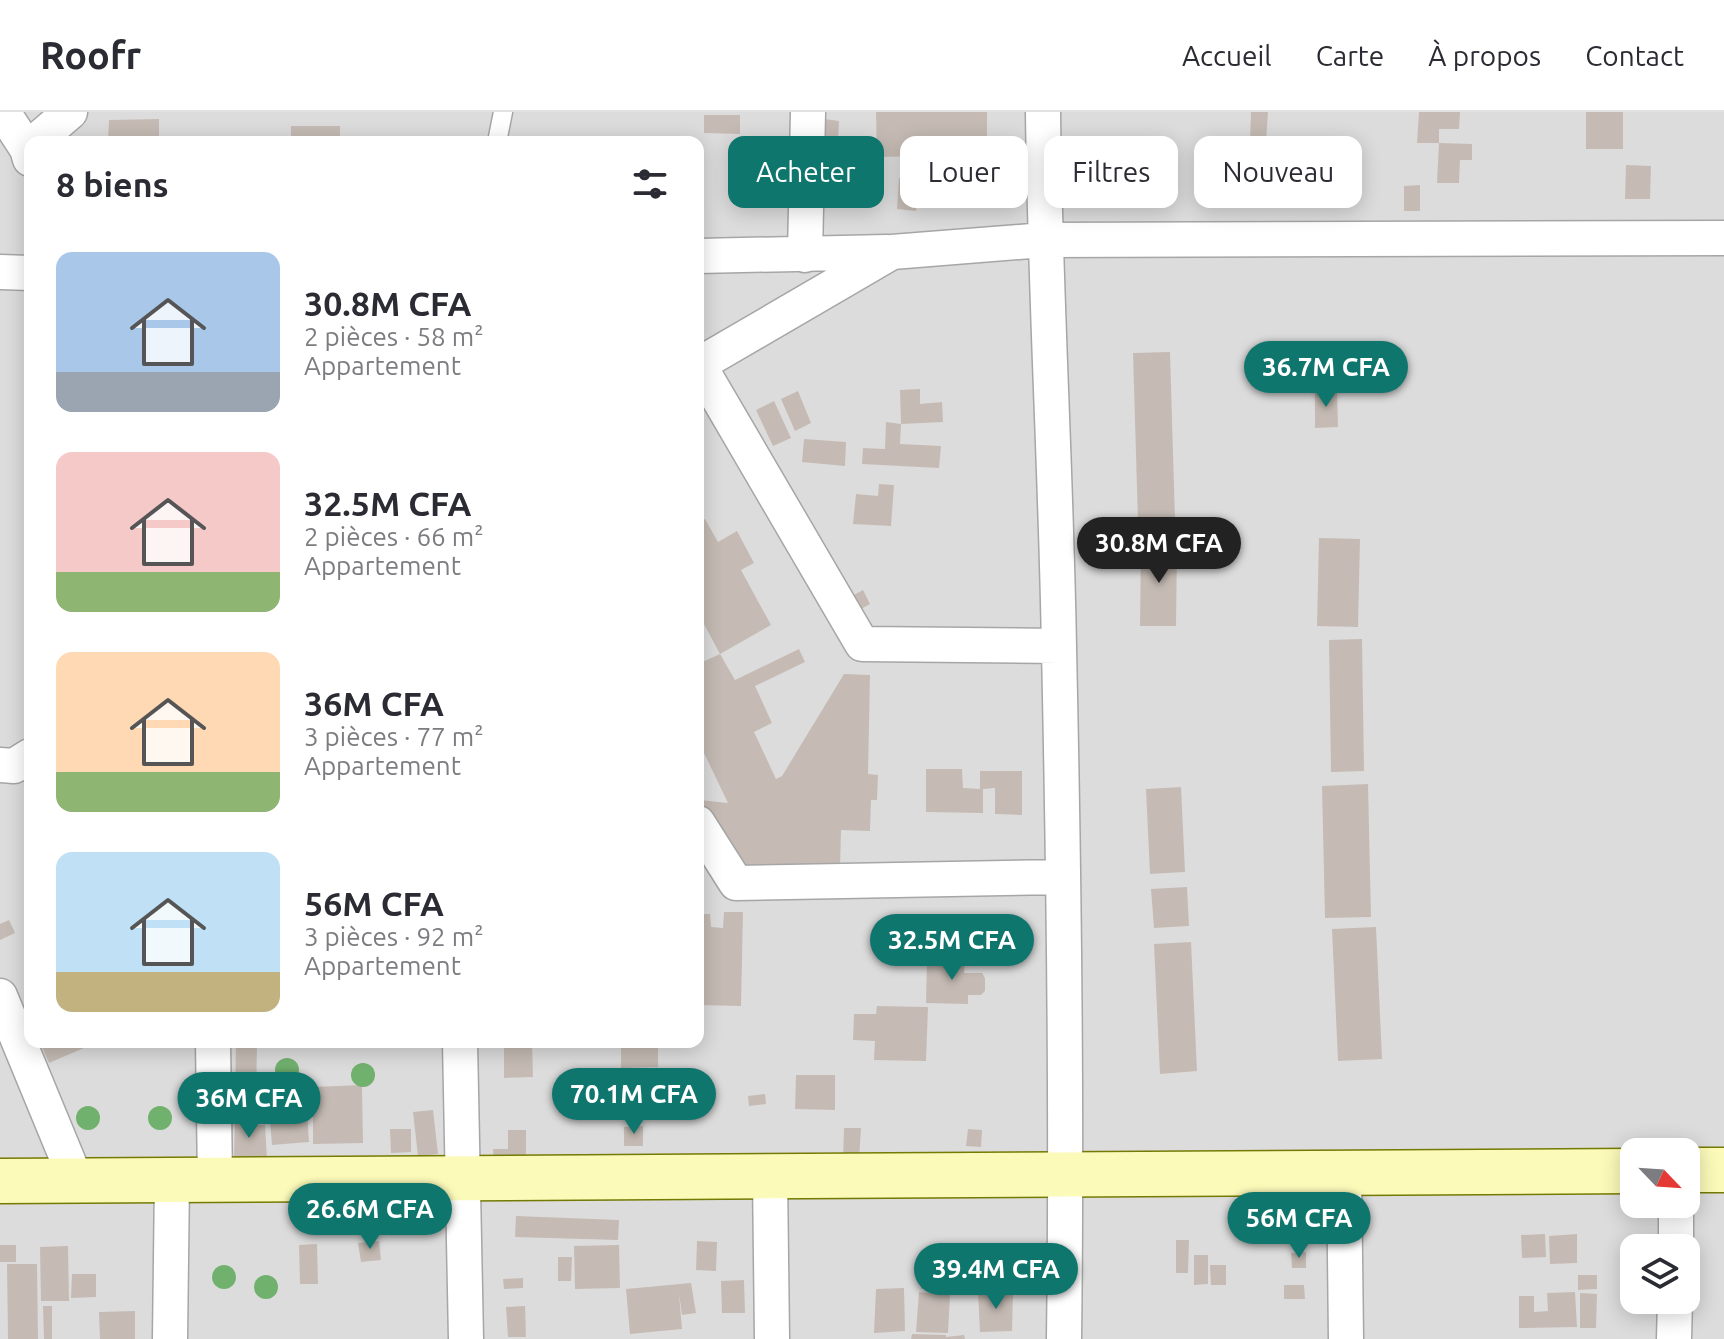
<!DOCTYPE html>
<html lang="fr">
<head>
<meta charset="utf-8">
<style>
  body { margin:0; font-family:Ubuntu,sans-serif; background:#f7f7f7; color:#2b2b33; height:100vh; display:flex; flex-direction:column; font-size:30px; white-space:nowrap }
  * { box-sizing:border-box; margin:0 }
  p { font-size:26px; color:#7c7c81 }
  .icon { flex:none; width:44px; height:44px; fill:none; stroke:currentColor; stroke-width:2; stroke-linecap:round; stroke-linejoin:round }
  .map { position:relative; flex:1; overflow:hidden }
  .sheet { position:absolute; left:24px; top:24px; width:680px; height:912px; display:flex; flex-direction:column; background:#fff; border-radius:16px; box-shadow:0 4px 20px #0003 }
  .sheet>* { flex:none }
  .banner { position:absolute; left:728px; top:24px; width:760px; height:72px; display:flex; gap:16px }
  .needle { width:52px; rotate:115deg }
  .controls { position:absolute; left:1620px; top:1026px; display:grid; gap:16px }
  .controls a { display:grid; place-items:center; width:80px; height:80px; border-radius:16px; background:#fff; box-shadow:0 4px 20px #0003; font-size:40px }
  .price { position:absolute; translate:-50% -68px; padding:0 18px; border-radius:28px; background:#0f766e; color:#fff; font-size:26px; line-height:52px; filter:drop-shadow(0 2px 4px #0008) }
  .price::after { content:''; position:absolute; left:50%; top:48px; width:24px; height:18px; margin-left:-12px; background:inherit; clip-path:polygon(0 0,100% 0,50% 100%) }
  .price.active { background:#222; color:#fff }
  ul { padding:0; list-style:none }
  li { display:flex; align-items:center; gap:24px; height:200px; padding:0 32px }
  li span { display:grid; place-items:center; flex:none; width:224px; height:160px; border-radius:16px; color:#555 }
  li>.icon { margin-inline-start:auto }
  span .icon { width:96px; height:96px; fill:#fffc; stroke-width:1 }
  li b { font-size:34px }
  h2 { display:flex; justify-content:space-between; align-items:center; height:96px; padding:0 32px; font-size:34px }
  .tag { padding:0 28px; border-radius:16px; background:#fff; box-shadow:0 4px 20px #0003; font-size:28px; line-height:72px }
  .tag.active { background:#0f766e; color:#fff }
  header { display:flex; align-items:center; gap:48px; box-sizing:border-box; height:112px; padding:0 40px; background:#fff; border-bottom:2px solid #e1e1e2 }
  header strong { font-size:38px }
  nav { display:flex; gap:44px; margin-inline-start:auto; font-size:28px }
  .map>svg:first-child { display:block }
  .residential { fill:#dddcdc; fill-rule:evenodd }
  .building { fill:#c5bbb4 }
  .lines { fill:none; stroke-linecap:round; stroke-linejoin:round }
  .lane-casing { stroke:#a6a6a6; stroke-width:21 }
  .street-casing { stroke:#a6a6a6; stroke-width:37 }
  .secondary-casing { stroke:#747a03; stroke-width:47 }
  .lane { stroke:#fff; stroke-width:18 }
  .street { stroke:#fff; stroke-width:34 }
  .secondary { stroke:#fbfab9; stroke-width:44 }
  .tree { fill:#71b16e }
</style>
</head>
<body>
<header>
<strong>Roofr</strong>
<nav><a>Accueil</a><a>Carte</a><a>À propos</a><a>Contact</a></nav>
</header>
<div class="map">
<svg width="1724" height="1227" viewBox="0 0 1724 1227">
  <rect width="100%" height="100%" fill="#f0ece5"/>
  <path class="residential" d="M0,0H1724V1227H0ZM30,30H698V930H30ZM1634,1040H1686V1092H1634ZM1634,1136H1686V1188H1634Z"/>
  <path class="building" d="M876,0H987V26L965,27L966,43L877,45Z
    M1251,0H1268L1266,31L1250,30Z
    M1419,0H1460L1459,17H1439V31H1417Z
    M1586,0H1623V37H1586Z
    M704,3H740V22L704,21Z
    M159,7V30H108L109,8Z
    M825,7L839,9L838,31L823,30Z
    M291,14H340V30H291Z
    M1439,31L1472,32V48H1460L1459,71H1437Z
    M1268,43H1296L1295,90L1249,89L1250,58H1267Z
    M1626,53L1651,54L1650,87H1625Z
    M1140,59H1157L1156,91L1139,90Z
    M899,66L933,68L932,87L917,85L916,99L897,97Z
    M1420,73V99H1404V74Z
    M1170,240L1175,408L1138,410L1133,241Z
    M920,277V292L942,290L943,310L901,312L900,278Z
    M798,279L811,311L795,319L781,287Z
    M1315,279H1337L1338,315L1315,316Z
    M774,289L791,326L773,334L756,298Z
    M886,310L901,312L900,332L941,334L939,356L862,352L863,336L885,337Z
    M804,327L846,330L845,354L802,350Z
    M879,372L894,373L891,414L853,412L856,382L878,384Z
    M705,407L718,430L737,419L754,451L741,458L771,513L720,542L698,501V411Z
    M1319,426L1360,427L1358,515L1317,514Z
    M1177,431L1176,514H1140L1141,432Z
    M863,478L870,492L859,498L852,484Z
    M1362,527L1364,659L1331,660L1329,528Z
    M799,537L805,550L755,574L772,611L754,620L776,667L782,664L844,562L870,563L868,662L878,663L877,688H871L870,719L841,718L840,757L738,756L700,688L728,691L704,641L698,644V552L720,542L735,568Z
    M926,657H962L963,676L980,677V659H1022V703L995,702V676L983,677V701L926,700Z
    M1368,672L1371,805L1325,806L1322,674Z
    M1181,675L1185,760L1150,762L1146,677Z
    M1187,775L1189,814L1154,816L1151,777Z
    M724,800H743L741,894L698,893V802H710L711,815L723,816Z
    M9,808L15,821L0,828V812Z
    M1376,815L1382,947L1338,949L1332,817Z
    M1191,830L1197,959L1160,962L1154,832Z
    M927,846H965L964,861H982L985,866V879L981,883H968V892L926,891Z
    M877,894L928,895L926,949L874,948L875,929L853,928L854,902H876Z
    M40,930H98L49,951Z
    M236,930H257L256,994H235Z
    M504,930H532L533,965L504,966Z
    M621,930H658V955L621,956Z
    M796,963H835V998L795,997Z
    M606,964L607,1002H568L567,965Z
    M305,968L309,1030L272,1033L267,970Z
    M362,973L363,1031L313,1032V975Z
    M765,982L766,992L749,994L748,984Z
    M433,998L438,1042L418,1044L413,1000Z
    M235,1000L249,1001L248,1013H265L267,1047L234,1049Z
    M643,1014V1034H624V1015Z
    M844,1016H861L859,1048L843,1047Z
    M390,1017H411V1040L391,1041Z
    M968,1017L982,1018L981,1035L966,1034Z
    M508,1018H526V1050L494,1051L493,1037H508Z
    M516,1104L619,1108L618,1128L515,1125Z
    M1545,1122L1546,1145L1522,1146L1521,1123Z
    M1577,1122V1151L1550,1152L1549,1124Z
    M1176,1128H1189L1188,1161H1176Z
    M379,1129L381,1148L361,1150L358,1131Z
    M697,1129L717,1130L716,1159L696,1158Z
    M317,1132L318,1172H300L299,1133Z
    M0,1133H16V1150H0Z
    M619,1133L620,1176L575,1177L574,1134Z
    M68,1134L69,1189H41L40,1135Z
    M1306,1140V1156H1292L1291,1141Z
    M1194,1143H1208V1172L1194,1173Z
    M558,1145H572L571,1169H558Z
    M7,1152H37L38,1227H8Z
    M1210,1153H1226V1173H1211Z
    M945,1158L946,1175L921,1177L920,1161Z
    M1008,1159L1010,1175L981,1179L980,1162Z
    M72,1162H96V1185L71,1186Z
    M1578,1163H1597V1177L1578,1178Z
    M523,1166V1176L504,1177L503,1167Z
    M744,1168L745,1201H722L721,1169Z
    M691,1171L696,1201L682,1203L679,1181L682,1217L630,1222L626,1177Z
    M1284,1173H1304L1305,1187H1284Z
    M904,1176L905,1219L874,1221L876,1177Z
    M919,1180L950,1183L948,1221L916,1220Z
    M978,1180H1013L1012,1219L980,1220Z
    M1575,1180L1577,1215L1519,1216V1184H1534V1200L1548,1199L1547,1181Z
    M1580,1181L1597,1182L1596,1216H1580Z
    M43,1194H52V1227H44Z
    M525,1194L526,1225H508L506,1195Z
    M135,1199V1227H100L99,1200Z
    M912,1222L946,1223V1225L964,1223L965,1227H911Z"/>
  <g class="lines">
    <g class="lane-casing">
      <path id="lane" d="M497,30L503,0"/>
    </g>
    <g class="street-casing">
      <path id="street" d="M3,0L27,37L30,47
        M1043,0C1045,179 1056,357 1059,536C1064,766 1067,997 1064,1227
        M35,30L70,0
        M805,143L808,0
        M698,144L887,140
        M0,160L30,161
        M698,253L892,140L1044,128L1724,126
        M699,253L862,532L1059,534
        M0,653L14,654L30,644
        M698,711L736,771L1062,765
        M0,884L76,1068
        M213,930L215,1068
        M460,930L466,1227
        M1344,1060L1346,1227
        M770,1064L772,1227
        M1676,1136V1092
        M170,1227L172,1068
        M1674,1227L1675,1188"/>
    </g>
    <g class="secondary-casing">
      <path id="secondary" d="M1686,1058H1724
        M0,1069L1634,1059"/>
    </g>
    <use href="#lane" class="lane"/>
    <use href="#street" class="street"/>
    <use href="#secondary" class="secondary"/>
  </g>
  <g class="tree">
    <circle cx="287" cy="958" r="12"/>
    <circle cx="363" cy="963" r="12"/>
    <circle cx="88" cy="1006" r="12"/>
    <circle cx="160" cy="1006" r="12"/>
    <circle cx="224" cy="1165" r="12"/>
    <circle cx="266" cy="1175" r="12"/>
  </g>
</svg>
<div class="controls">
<a><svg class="needle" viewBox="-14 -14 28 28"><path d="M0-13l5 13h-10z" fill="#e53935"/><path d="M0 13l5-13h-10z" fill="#7c7c81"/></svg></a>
<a><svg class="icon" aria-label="layers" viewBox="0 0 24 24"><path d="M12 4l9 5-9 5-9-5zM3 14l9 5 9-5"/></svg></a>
</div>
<b class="price" style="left:1326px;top:297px">36.7M CFA</b>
<b class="price active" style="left:1159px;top:473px">30.8M CFA</b>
<b class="price" style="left:952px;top:870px">32.5M CFA</b>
<b class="price" style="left:634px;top:1024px">70.1M CFA</b>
<b class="price" style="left:249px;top:1028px">36M CFA</b>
<b class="price" style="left:370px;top:1139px">26.6M CFA</b>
<b class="price" style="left:1299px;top:1148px">56M CFA</b>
<b class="price" style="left:996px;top:1199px">39.4M CFA</b>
<div class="banner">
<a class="tag active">Acheter</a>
<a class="tag">Louer</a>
<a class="tag">Filtres</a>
<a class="tag">Nouveau</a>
</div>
<section class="sheet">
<h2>8 biens<svg class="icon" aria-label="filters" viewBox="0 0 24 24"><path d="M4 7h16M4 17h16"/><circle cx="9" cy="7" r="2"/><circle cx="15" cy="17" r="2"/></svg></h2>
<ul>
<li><span style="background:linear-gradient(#a9c7e8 75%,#9aa5b1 0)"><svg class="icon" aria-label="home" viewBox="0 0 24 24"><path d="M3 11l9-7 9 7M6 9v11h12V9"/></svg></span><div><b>30.8M CFA</b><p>2 pièces · 58 m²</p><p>Appartement</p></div></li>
<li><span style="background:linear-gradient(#f6c9c9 75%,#8fb573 0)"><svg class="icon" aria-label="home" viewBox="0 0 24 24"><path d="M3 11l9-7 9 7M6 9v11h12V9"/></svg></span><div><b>32.5M CFA</b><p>2 pièces · 66 m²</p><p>Appartement</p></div></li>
<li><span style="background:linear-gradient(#ffd9b3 75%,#8fb573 0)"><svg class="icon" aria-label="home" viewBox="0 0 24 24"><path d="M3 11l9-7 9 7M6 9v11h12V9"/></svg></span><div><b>36M CFA</b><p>3 pièces · 77 m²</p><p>Appartement</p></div></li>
<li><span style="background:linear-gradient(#bfe0f5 75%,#c2b280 0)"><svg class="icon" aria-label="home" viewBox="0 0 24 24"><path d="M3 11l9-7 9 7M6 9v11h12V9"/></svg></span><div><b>56M CFA</b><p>3 pièces · 92 m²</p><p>Appartement</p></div></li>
</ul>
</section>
</div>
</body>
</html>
